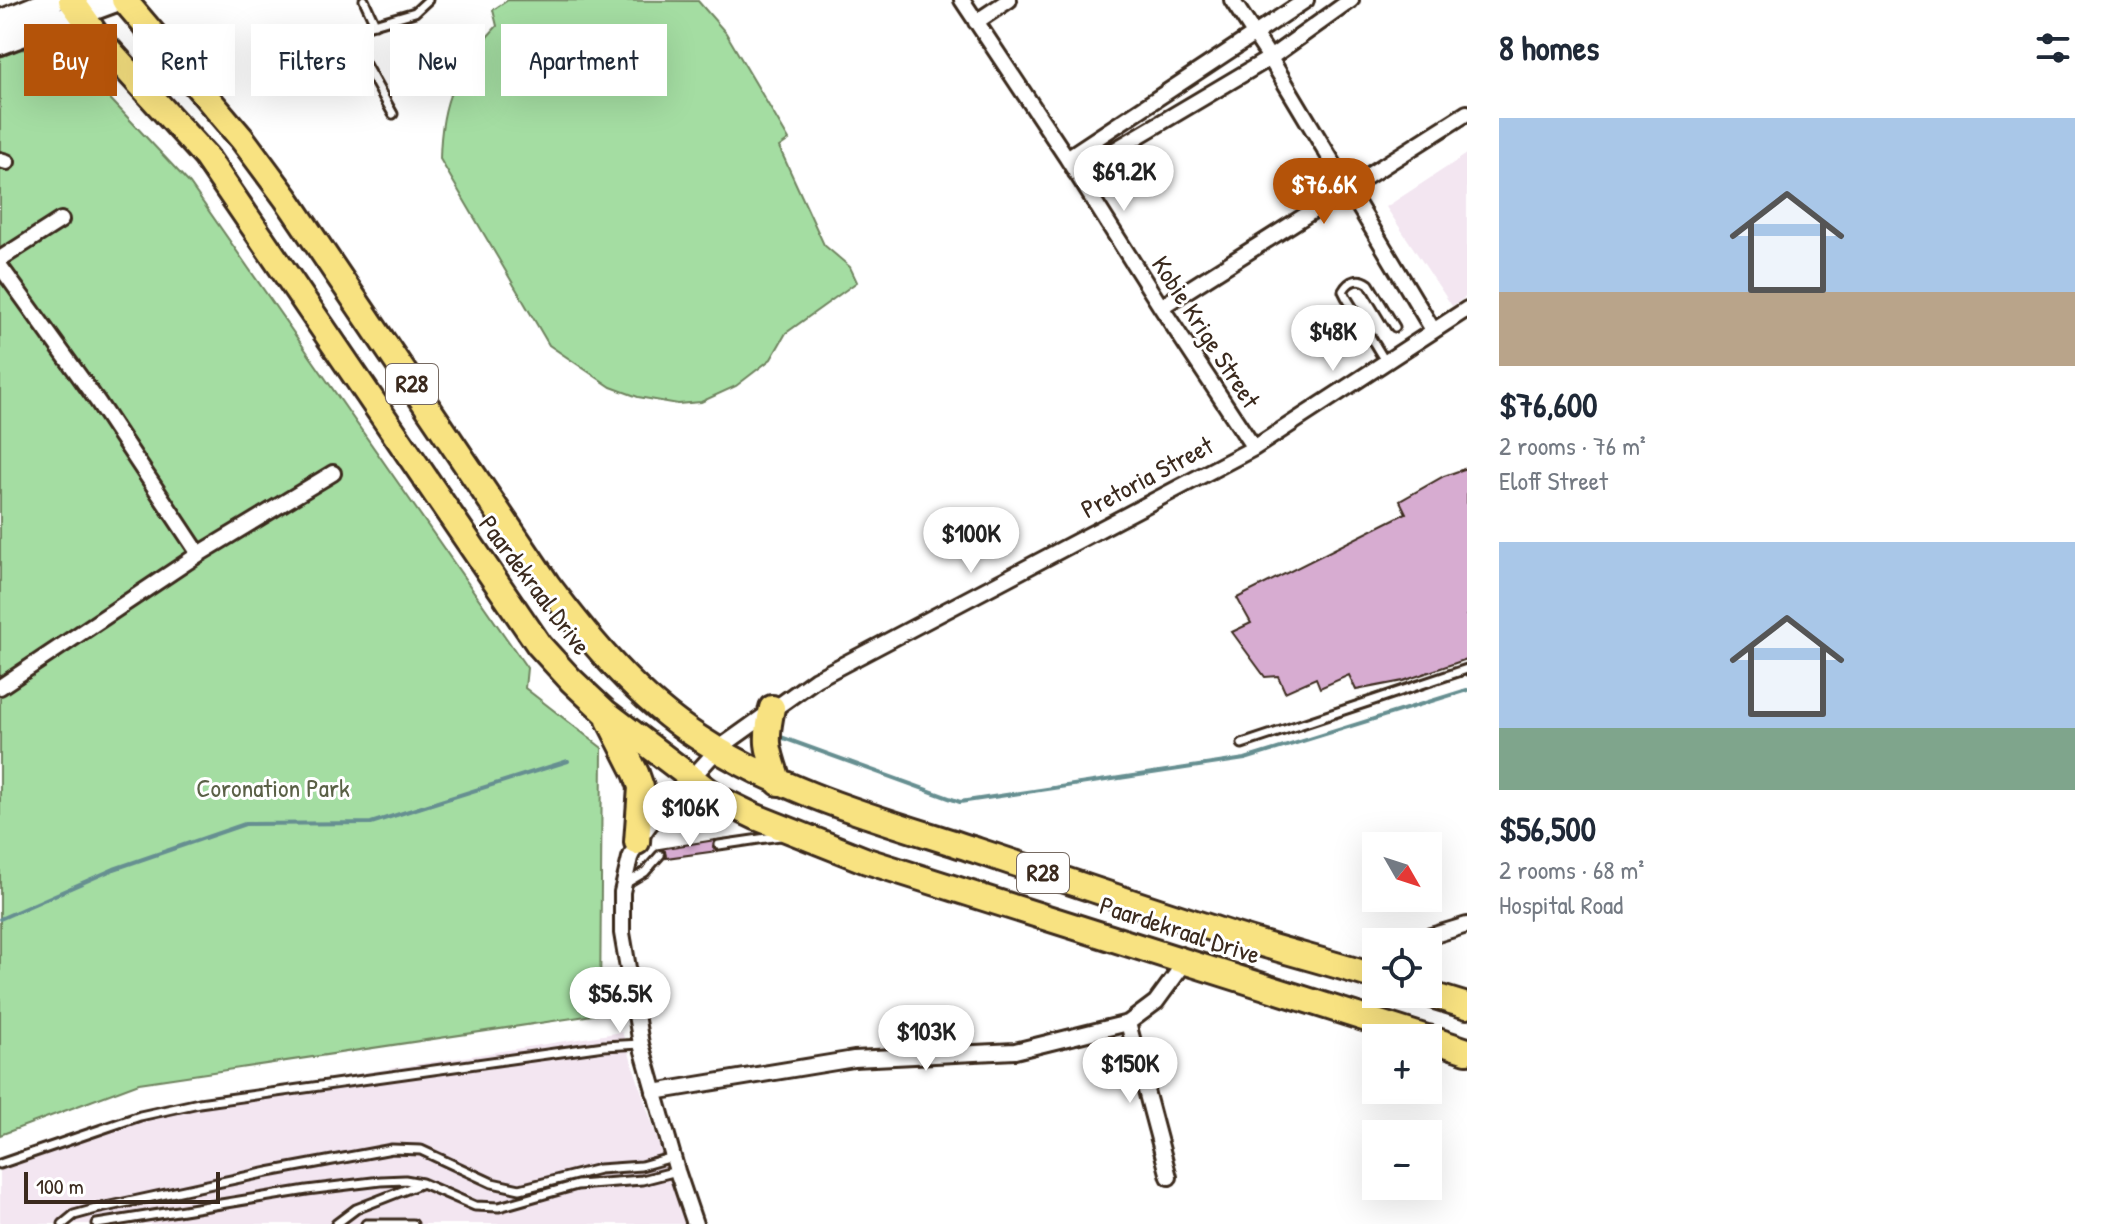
<!DOCTYPE html>
<html lang="en">
<head>
<meta charset="utf-8">
<style>
  body { margin:0; font-family:"Patrick Hand",sans-serif; background:#f6f6f7; color:#1f2937; height:100vh; display:flex; flex-direction:column; font-size:30px; white-space:nowrap }
  * { box-sizing:border-box; margin:0 }
  p { font-size:26px; color:#747a83 }
  .icon { flex:none; width:44px; height:44px; fill:none; stroke:currentColor; stroke-width:2; stroke-linecap:round; stroke-linejoin:round }
  .map { position:relative; flex:1; overflow:hidden }
  .side { display:flex; flex-direction:column; background:#fff; width:640px }
  .side>* { flex:none }
  .top-card { position:absolute; left:24px; top:24px; width:760px; height:72px; display:flex; gap:16px }
  .needle { width:52px; rotate:129deg }
  .tools { position:absolute; left:1362px; top:832px; display:grid; gap:16px }
  .tools a { display:grid; place-items:center; width:80px; height:80px; border-radius:0px; background:#fff; box-shadow:0 8px 32px #0002; font-size:40px }
  .scale { position:absolute; left:24px; bottom:20px; width:196px; box-sizing:border-box; padding-left:8px; border:4px solid #3b2a1e; border-top:0; font-size:22px; line-height:28px; white-space:nowrap; color:#3b2a1e; -webkit-text-stroke:6px #fff; paint-order:stroke }
  .price { position:absolute; translate:-50% -68px; padding:0 18px; border-radius:28px; background:#fff; color:#222; font-size:26px; line-height:52px; filter:drop-shadow(0 2px 4px #0008) }
  .price::after { content:''; position:absolute; left:50%; top:48px; width:24px; height:18px; margin-left:-12px; background:inherit; clip-path:polygon(0 0,100% 0,50% 100%) }
  .price.selected { background:#b45309; color:#fff }
  ul { padding:0; list-style:none }
  li { display:grid; align-content:center; gap:16px; height:424px; padding:0 32px }
  li span { display:grid; place-items:center; height:248px; border-radius:0px; color:#555 }
  li>.icon { margin-inline-start:auto }
  span .icon { width:144px; height:144px; fill:#fffc; stroke-width:1 }
  li b { font-size:34px }
  h2 { display:flex; justify-content:space-between; align-items:center; height:96px; padding:0 32px; font-size:34px }
  .pill { padding:0 28px; border-radius:0px; background:#fff; box-shadow:0 8px 32px #0002; font-size:28px; line-height:72px }
  .pill.selected { background:#b45309; color:#fff }
  main { display:flex; flex:1; min-height:0 }
  .map>svg:first-child { display:block }
  .built { fill:#f3e6f1 }
  .green { fill:#a4dda2; stroke:#708460; stroke-width:2 }
  .lines { fill:none; stroke-linecap:round; stroke-linejoin:round }
  .stream { stroke:#668f91; stroke-width:4 }
  .building { fill:#d7acd1; stroke:#3b2a1e; stroke-width:2 }
  .service-casing { stroke:#3b2a1e; stroke-width:13 }
  .minor-casing { stroke:#3b2a1e; stroke-width:20 }
  .secondary-casing { stroke:#3b2a1e; stroke-width:28 }
  .primary-casing { stroke:#3b2a1e; stroke-width:30 }
  .service { stroke:#fff; stroke-width:7 }
  .minor { stroke:#fff; stroke-width:14 }
  .secondary { stroke:#fff; stroke-width:22 }
  .primary { stroke:#f8e281; stroke-width:24 }
  .labels { text-anchor:middle; stroke-width:6; stroke-linejoin:round; paint-order:stroke }
  .shield { fill:#fff; stroke:#766a62; stroke-width:2 }
  .shield-label { font-size:24px; font-weight:bold; fill:#3b2a1e }
  .street-label { font-size:26px; fill:#3b2a1e; stroke:#fff }
  .park-label { font-size:26px; fill:#5a6046; stroke:#fff }
</style>
</head>
<body>
<main>
<div class="map">
<svg width="1467" height="1224" viewBox="0 0 1467 1224">
  <rect width="100%" height="100%" fill="#fff"/>
  <filter id="ink" filterUnits="userSpaceOnUse"><feTurbulence type="fractalNoise" baseFrequency=".0125" numOctaves="2"/><feDisplacementMap in="SourceGraphic" scale="16" xChannelSelector="R" yChannelSelector="G"/><feConvolveMatrix kernelMatrix="1 2 1 2 8 2 1 2 1" color-interpolation-filters="sRGB"/></filter>
  <g filter="url(#ink)">
    <path class="built" d="M1467,154V296L1452,306L1386,207Z
      M622,1032L685,1224H0V1160L156,1106Z"/>
    <path class="green" d="M508,0L698,1L726,33L789,140L779,147L824,245L850,267L857,282L786,333L771,359L736,386L701,402L678,404L638,397L611,387L549,345L440,159C441,98 456,70 497,26L493,10Z
      M21,49L71,57L190,184L527,668L525,688L602,748L600,1014L139,1083L0,1135V57Z"/>
    <g class="lines">
      <path class="stream" d="M778,736L960,802L1245,759L1467,690
        M0,919L114,869L245,824L371,823L568,761"/>
    </g>
    <path class="building" d="M1467,468V659L1403,681L1356,690L1349,675L1320,688L1316,678L1285,692L1278,676L1265,677L1232,632L1251,623L1237,598L1406,513L1400,501L1444,476Z
      M715,840L713,847L717,851L666,858L665,851L660,849Z"/>
    <g class="lines">
      <g class="service-casing">
        <path id="service" d="M364,0L375,24
          M349,36L393,114
          M273,80L367,26L415,12L428,0
          M1385,361L1346,297L1343,291C1349,280 1359,277 1369,284L1395,327
          M1242,744L1467,669
          M719,845L780,836
          M625,884L645,872L660,855
          M0,1164L140,1116L199,1103L604,1046L641,1044
          M63,1224L74,1215L96,1209L268,1172L392,1149L421,1150L492,1183L520,1189L599,1169L641,1166L673,1157
          M97,1224L307,1190L381,1181L405,1180L422,1183L475,1206L499,1207L577,1185L642,1180L677,1171
          M336,1224L356,1209L420,1184
          M366,1224H413"/>
      </g>
      <g class="minor-casing">
        <path id="minor" d="M962,0L1067,158L1161,307L1254,448
          M1232,0L1270,58L1433,330
          M976,22L1009,0
          M1067,158L1306,0
          M0,160L7,162
          M1076,173L1270,58L1351,0
          M0,259L61,220
          M0,266L98,402L199,554
          M1161,307L1467,113
          M0,687L199,554L333,473
          M1411,942L1467,925
          M1128,1023L1169,1177
          M654,1092L854,1059L1015,1051L1128,1023L1156,1002L1186,961
          M695,1224L677,1171L641,1044L622,933V892L630,858L637,842L650,824L718,749L816,679L1254,448L1467,309"/>
      </g>
      <g class="secondary-casing">
        <path id="secondary" d="M0,22L54,0
          M0,43L116,0"/>
      </g>
      <g class="primary-casing">
        <path id="primary" d="M71,0L99,39L206,157L539,645L571,680L605,712L719,799L756,817L867,861L1427,1038
          M124,0L243,140L286,198L547,584C591,642 637,698 699,738C784,794 883,820 978,851C1057,877 1135,904 1214,929C1267,947 1322,960 1376,977
          M772,708C764,744 768,750 779,783
          M609,720L636,773L641,787L637,842
          M1428,994L1467,1006
          M1428,1038L1467,1051"/>
      </g>
      <use href="#service" class="service"/>
      <use href="#minor" class="minor"/>
      <use href="#secondary" class="secondary"/>
      <use href="#primary" class="primary"/>
    </g>
  </g>
  <g class="labels">
    <g class="shield">
      <rect x="386" y="364" width="52" height="40" rx="6"/>
      <rect x="1017" y="853" width="52" height="40" rx="6"/>
    </g>
    <g class="shield-label">
      <text x="412" y="392">R28</text>
      <text x="1043" y="881">R28</text>
    </g>
    <g class="street-label">
      <text transform="translate(1206 332) rotate(57)" y="9">Kobie Krige Street</text>
      <text transform="translate(1147 477) rotate(-28)" y="9">Pretoria Street</text>
      <text transform="translate(535 585) rotate(53)" y="9">Paardekraal Drive</text>
      <text transform="translate(1180 930) rotate(18)" y="9">Paardekraal Drive</text>
    </g>
    <g class="park-label">
      <text x="273" y="797">Coronation Park</text>
    </g>
  </g>
</svg>
<div class="tools">
<a><svg class="needle" viewBox="-14 -14 28 28"><path d="M0-13l5 13h-10z" fill="#e53935"/><path d="M0 13l5-13h-10z" fill="#747a83"/></svg></a>
<a><svg class="icon" aria-label="locate" viewBox="0 0 24 24"><circle cx="12" cy="12" r="6"/><path d="M12 2v4M12 18v4M2 12h4M18 12h4"/></svg></a>
<a>+</a>
<a>−</a>
</div>
<div class="scale">100 m</div>
<b class="price" style="left:1124px;top:213px">$69.2K</b>
<b class="price selected" style="left:1324px;top:226px">$76.6K</b>
<b class="price" style="left:1333px;top:373px">$48K</b>
<b class="price" style="left:971px;top:575px">$100K</b>
<b class="price" style="left:690px;top:849px">$106K</b>
<b class="price" style="left:620px;top:1035px">$56.5K</b>
<b class="price" style="left:926px;top:1073px">$103K</b>
<b class="price" style="left:1130px;top:1105px">$150K</b>
<div class="top-card">
<a class="pill selected">Buy</a>
<a class="pill">Rent</a>
<a class="pill">Filters</a>
<a class="pill">New</a>
<a class="pill">Apartment</a>
</div>
</div>
<section class="side">
<h2>8 homes<svg class="icon" aria-label="filters" viewBox="0 0 24 24"><path d="M4 7h16M4 17h16"/><circle cx="9" cy="7" r="2"/><circle cx="15" cy="17" r="2"/></svg></h2>
<ul>
<li><span style="background:linear-gradient(#a9c7e8 70%,#b9a48a 0)"><svg class="icon" aria-label="home" viewBox="0 0 24 24"><path d="M3 11l9-7 9 7M6 9v11h12V9"/></svg></span><div><b>$76,600</b><p>2 rooms · 76 m²</p><p>Eloff Street</p></div></li>
<li><span style="background:linear-gradient(#a9c7e8 75%,#7fa58c 0)"><svg class="icon" aria-label="home" viewBox="0 0 24 24"><path d="M3 11l9-7 9 7M6 9v11h12V9"/></svg></span><div><b>$56,500</b><p>2 rooms · 68 m²</p><p>Hospital Road</p></div></li>
</ul>
</section>
</main>
</body>
</html>
